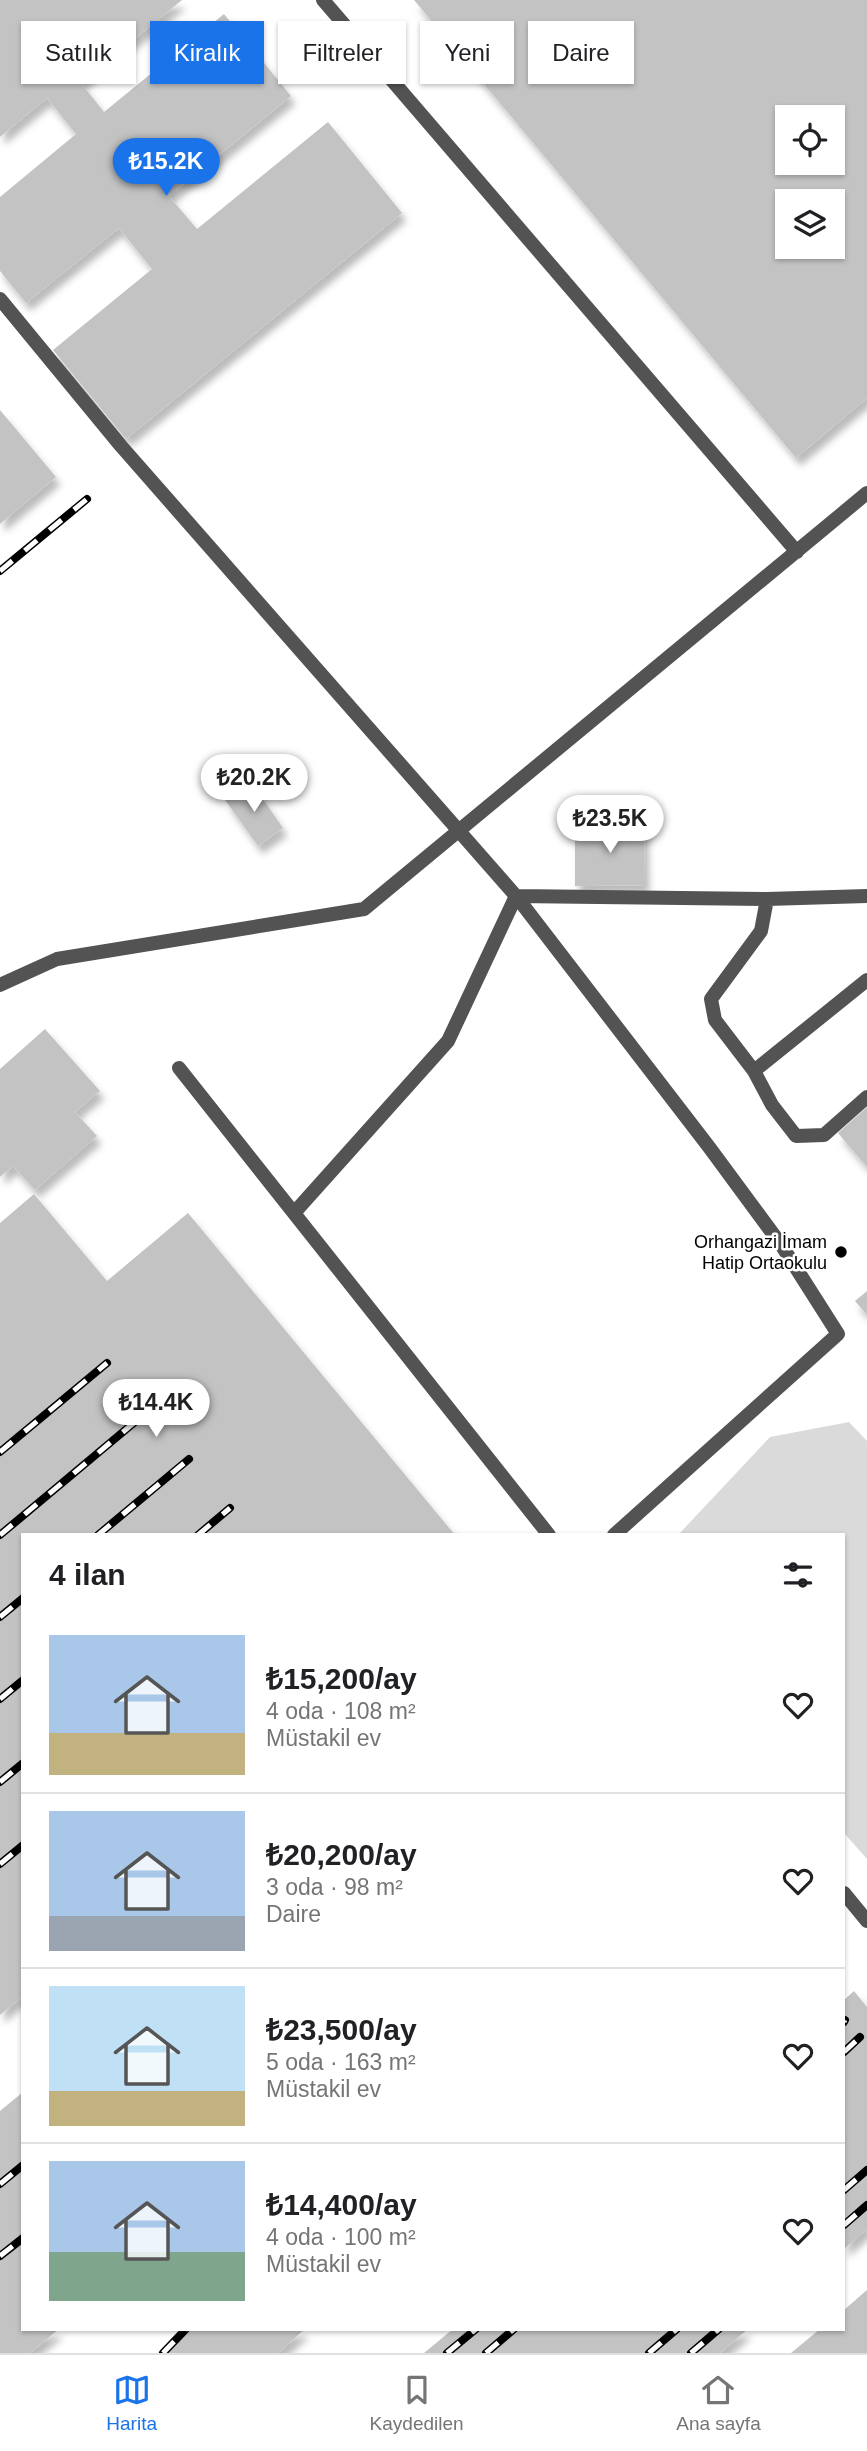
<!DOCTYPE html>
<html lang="tr">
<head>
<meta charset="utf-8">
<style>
  body { margin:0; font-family:Arial,sans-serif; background:#f2f2f2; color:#202124; height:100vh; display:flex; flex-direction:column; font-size:26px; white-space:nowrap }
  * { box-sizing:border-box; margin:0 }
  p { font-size:23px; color:#757577 }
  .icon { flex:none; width:38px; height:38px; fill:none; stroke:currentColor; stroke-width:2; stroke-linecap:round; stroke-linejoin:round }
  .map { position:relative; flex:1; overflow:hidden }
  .side { position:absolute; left:21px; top:1533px; width:824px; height:798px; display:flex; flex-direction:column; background:#fff; border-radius:0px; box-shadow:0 2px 5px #0004 }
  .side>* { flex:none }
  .hud { position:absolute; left:21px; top:21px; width:826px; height:63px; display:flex; gap:14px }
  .tools { position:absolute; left:775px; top:105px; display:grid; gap:14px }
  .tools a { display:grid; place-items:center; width:70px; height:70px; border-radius:0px; background:#fff; box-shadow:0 2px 5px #0004; font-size:35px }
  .price { position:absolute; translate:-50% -60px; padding:0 16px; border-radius:24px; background:#fff; color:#222; font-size:23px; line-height:46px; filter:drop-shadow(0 2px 4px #0008) }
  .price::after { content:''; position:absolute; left:50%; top:42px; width:21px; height:16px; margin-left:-10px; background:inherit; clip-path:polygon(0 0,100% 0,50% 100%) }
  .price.current { background:#1a73e8; color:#fff }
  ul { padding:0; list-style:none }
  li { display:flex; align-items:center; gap:21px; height:175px; padding:0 28px }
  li+li { border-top:2px solid #e0e0e0 }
  li span { display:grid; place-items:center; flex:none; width:196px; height:140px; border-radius:0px; color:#555 }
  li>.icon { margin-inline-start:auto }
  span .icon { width:84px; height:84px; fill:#fffc; stroke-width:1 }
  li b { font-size:30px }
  h2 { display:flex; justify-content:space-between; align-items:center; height:84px; padding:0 28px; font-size:30px }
  .tag { padding:0 24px; border-radius:0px; background:#fff; box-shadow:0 2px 5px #0004; font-size:24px; line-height:63px }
  .tag.current { background:#1a73e8; color:#fff }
  .dock { display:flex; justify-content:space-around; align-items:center; height:98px; border-top:2px solid #e0e0e0; background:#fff; font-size:19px; color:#757577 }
  .dock a { display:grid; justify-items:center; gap:4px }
  .dock .current { color:#1a73e8 }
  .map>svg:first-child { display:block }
  .green { fill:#dadada }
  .building { fill:#c3c3c3; fill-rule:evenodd; filter:url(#shadow) }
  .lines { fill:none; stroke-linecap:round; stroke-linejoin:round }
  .service { stroke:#535353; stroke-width:14 }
  .rail-casing { stroke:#000; stroke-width:8 }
  .rail { stroke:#fff; stroke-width:5; stroke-dasharray:16; stroke-linecap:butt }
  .poi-dot { fill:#000; stroke:#fff; stroke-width:2.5 }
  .labels { text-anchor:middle; stroke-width:5; stroke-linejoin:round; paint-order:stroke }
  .poi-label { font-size:18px; fill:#000; stroke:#fff; text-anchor:end }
</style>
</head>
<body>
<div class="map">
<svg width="867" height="2353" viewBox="0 0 867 2353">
  <defs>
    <filter id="shadow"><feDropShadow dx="4.5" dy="8" stdDeviation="3.5" flood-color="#0004"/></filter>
  </defs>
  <rect width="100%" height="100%" fill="#fff"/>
  <path class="green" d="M849,1422L867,1441V1859L844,1833V1535H678L770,1437Z"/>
  <path class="building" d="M0,0H182L81,83L104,112L224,14L291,96L169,196L197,229L328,122L402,213L126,439L53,350L152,269L119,228L26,303L0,271V197L76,134L47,98L0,137Z
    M414,0H867V398L796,458ZM788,117H833V163H788ZM788,201H833V247H788Z
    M0,410L56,477L0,524Z
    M251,782L283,828L258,846L225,800Z
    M644,823L645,885L575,886V824Z
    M45,1029L100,1091L75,1112L97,1136L35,1190L13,1166L0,1177V1069Z
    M867,1107V1167L838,1133Z
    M34,1194L107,1281L188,1213L455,1535H23V1996L0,2015V1223Z
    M867,1291V1315L855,1301Z
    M854,1991L867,2007V2229L844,2249V2000Z
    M23,2092V2329H59L30,2353H0V2111Z
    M867,2290V2353H791L820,2329H844V2310Z
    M192,2329H305L278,2353H165Z
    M453,2329H748L720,2353H424Z"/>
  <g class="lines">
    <path class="service" d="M323,0L797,552
      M0,299L121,446L516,896L709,1147L782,1246L838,1334L614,1535
      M767,899L761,931L711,999L715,1020L754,1071L772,1105L796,1136L824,1135L867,1097
      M0,985L57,959L364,909L867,493
      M179,1068L549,1535
      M754,1071L867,980
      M294,1213L448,1041L516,896L767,899L867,896
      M844,1893L867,1921"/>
    <g class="rail-casing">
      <path id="rail" d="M0,571L87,499
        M0,1452L107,1363
        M0,1535L148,1411
        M98,1535L189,1459
        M198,1535L230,1508
        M0,1617L23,1598
        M0,1699L23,1680
        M0,1782L23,1763
        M0,1864L23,1845
        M844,2022L845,2020
        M844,2052L860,2037
        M0,2184L23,2165
        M844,2190L867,2170
        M844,2225L867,2205
        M0,2256L23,2238
        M163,2353L186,2329
        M447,2353L476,2329
        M486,2353L514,2329
        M649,2353L677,2329
        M691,2353L719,2329"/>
    </g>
    <use href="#rail" class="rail"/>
  </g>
  <circle class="poi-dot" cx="841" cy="1252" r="7"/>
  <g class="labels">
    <g class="poi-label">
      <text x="827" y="1248">Orhangazi İmam<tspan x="827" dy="21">Hatip Ortaokulu</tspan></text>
    </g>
  </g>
</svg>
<div class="tools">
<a><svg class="icon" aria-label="locate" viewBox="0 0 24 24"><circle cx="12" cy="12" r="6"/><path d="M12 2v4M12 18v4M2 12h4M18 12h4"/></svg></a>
<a><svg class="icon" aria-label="layers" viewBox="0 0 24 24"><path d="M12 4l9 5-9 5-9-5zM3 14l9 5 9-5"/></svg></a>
</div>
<b class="price current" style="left:166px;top:198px">₺15.2K</b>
<b class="price" style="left:254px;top:814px">₺20.2K</b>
<b class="price" style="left:610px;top:855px">₺23.5K</b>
<b class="price" style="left:156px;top:1439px">₺14.4K</b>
<div class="hud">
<a class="tag">Satılık</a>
<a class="tag current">Kiralık</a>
<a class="tag">Filtreler</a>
<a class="tag">Yeni</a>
<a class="tag">Daire</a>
</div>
<section class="side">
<h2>4 ilan<svg class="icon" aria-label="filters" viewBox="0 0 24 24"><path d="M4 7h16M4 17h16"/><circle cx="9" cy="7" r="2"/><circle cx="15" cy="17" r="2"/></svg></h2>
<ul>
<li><span style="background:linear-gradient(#a9c7e8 70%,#c2b280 0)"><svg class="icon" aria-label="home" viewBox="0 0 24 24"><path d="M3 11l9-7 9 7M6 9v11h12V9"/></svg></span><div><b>₺15,200/ay</b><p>4 oda · 108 m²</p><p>Müstakil ev</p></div><svg class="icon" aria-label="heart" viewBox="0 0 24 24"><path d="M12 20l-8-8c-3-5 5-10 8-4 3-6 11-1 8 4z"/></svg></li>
<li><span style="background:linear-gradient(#a9c7e8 75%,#9aa5b1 0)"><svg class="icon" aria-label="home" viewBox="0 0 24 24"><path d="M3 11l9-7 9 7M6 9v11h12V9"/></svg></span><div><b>₺20,200/ay</b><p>3 oda · 98 m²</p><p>Daire</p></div><svg class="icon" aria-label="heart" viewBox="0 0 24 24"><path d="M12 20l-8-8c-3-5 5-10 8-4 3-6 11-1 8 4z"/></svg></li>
<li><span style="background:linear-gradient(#bfe0f5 75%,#c2b280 0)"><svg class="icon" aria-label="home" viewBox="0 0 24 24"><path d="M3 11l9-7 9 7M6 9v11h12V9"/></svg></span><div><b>₺23,500/ay</b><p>5 oda · 163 m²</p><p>Müstakil ev</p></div><svg class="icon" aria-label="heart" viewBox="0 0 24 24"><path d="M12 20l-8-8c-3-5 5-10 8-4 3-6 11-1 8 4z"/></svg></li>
<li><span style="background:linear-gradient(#a9c7e8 65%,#7fa58c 0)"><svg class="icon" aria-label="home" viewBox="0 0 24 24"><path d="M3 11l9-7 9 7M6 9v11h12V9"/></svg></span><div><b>₺14,400/ay</b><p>4 oda · 100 m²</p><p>Müstakil ev</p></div><svg class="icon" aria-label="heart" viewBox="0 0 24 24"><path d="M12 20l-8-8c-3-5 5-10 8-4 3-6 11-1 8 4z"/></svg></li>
</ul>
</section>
</div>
<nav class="dock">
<a class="current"><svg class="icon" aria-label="map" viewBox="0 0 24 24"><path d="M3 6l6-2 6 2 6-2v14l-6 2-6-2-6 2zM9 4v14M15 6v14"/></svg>Harita</a>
<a><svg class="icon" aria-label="saved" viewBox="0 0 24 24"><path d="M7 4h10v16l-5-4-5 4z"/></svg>Kaydedilen</a>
<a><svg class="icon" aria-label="home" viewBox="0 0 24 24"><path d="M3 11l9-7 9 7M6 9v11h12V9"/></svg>Ana sayfa</a>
</nav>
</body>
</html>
